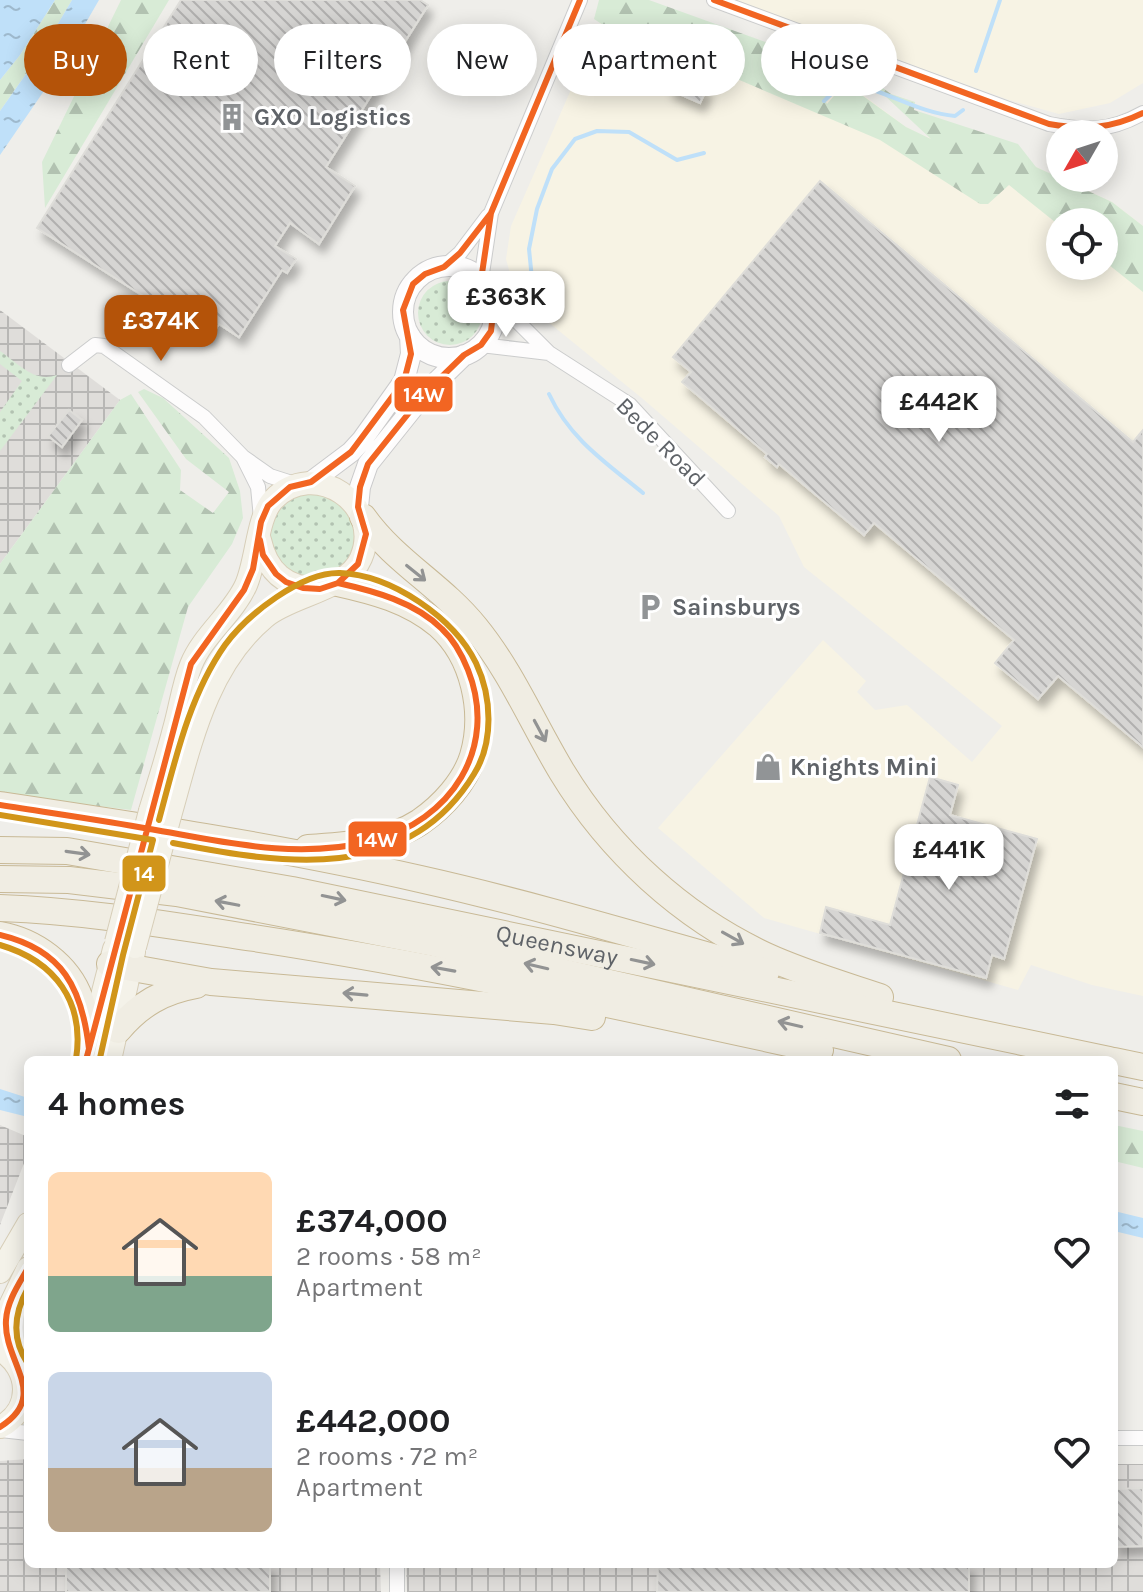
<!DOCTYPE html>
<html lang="en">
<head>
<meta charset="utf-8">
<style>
  body { margin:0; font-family:Karla,sans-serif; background:#f2f2f2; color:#202124; height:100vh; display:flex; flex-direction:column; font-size:30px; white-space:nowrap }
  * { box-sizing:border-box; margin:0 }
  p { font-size:26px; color:#757577 }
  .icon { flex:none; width:44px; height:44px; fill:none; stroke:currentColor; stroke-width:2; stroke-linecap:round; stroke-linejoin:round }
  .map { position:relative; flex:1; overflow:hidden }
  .panel { position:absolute; left:24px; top:1056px; width:1094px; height:512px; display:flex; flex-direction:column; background:#fff; border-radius:12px; box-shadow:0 4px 20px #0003 }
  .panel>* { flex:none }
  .top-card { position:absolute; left:24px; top:24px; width:1096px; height:72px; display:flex; gap:16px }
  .needle { width:52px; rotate:231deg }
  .controls { position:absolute; left:1046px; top:120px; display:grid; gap:16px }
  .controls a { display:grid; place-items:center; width:72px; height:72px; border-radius:50%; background:#fff; box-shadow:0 4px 20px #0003; font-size:40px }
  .price { position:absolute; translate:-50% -68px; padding:0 18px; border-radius:16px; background:#fff; color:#222; font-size:26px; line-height:52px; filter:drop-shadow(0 2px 4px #0008) }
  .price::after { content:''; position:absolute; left:50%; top:48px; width:24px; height:18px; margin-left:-12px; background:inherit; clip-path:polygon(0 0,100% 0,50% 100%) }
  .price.on { background:#b45309; color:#fff }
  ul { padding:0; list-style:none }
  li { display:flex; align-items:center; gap:24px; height:200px; padding:0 24px }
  li span { display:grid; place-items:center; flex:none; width:224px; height:160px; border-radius:12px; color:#555 }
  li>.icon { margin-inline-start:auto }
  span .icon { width:96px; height:96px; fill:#fffc; stroke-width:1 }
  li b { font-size:34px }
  h2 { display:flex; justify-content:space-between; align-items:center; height:96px; padding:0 24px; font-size:34px }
  .tag { padding:0 28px; border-radius:36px; background:#fff; box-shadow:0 4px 20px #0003; font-size:28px; line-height:72px }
  .tag.on { background:#b45309; color:#fff }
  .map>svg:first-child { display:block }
  .commercial { fill:#f7f3e4; fill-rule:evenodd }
  .industrial { fill:url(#industrial-grid) }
  .grass { fill:url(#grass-dots) }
  .forest { fill:url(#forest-firs) }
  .water { fill:url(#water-ripples) }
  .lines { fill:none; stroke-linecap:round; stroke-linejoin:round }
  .stream { stroke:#bfe0f9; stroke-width:4 }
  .building { fill:url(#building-back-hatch); stroke:#deddd9; stroke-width:2; filter:url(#shadow) }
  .street-casing { stroke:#cbcccc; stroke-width:16 }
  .secondary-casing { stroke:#cacacb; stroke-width:22 }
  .primary-casing { stroke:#d7ceb8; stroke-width:24 }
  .highway-casing { stroke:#c8b996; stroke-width:28 }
  .street { stroke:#fdfcfc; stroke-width:14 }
  .secondary { stroke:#fdfcfc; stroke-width:20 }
  .primary { stroke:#f4f2e9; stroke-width:22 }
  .highway { stroke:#f0ede3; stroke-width:26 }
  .primary-bridge-casing { stroke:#d7ceb8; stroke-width:24; stroke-linecap:butt }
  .primary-bridge { stroke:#f4f2e9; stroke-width:22 }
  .bus-1-casing { stroke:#fff; stroke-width:12 }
  .bus-2-casing { stroke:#fff; stroke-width:12 }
  .bus-1 { stroke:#f26522; stroke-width:6 }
  .bus-2 { stroke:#d1951a; stroke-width:6 }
  .oneway { stroke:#929393 }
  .labels { text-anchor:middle; stroke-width:6; stroke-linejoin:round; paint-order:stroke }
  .poi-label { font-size:24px; font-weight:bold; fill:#5f6368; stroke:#fff; text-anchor:start }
  .street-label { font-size:24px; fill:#5f6368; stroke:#fff }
  .line-badge { stroke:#fff; stroke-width:3 }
  .badge-label { font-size:22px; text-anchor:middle; font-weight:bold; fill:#fff }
</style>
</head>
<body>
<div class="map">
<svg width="1143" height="1592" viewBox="0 0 1143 1592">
  <defs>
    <pattern id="industrial-grid" width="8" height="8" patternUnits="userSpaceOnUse" patternTransform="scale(2)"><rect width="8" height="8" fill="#dfddda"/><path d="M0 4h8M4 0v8" fill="none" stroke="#b8b7b5"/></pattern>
    <pattern id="grass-dots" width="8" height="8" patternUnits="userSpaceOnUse" patternTransform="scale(2)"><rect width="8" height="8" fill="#d8ebd6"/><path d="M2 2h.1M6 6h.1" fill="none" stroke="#b2c2b1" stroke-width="1.8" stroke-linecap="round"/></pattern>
    <pattern id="forest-firs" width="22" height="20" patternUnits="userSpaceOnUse" patternTransform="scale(2)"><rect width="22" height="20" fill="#d8ebd6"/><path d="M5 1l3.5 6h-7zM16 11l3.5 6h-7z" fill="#b2c2b1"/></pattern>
    <pattern id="water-ripples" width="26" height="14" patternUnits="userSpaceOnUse" patternTransform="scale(2)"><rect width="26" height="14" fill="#bfe0f9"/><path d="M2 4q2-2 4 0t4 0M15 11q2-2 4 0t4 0" fill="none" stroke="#9eb9cd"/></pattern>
    <pattern id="building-back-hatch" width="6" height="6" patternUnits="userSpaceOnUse" patternTransform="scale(2)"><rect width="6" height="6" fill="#d6d5d3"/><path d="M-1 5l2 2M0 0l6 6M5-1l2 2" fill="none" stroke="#b1b0af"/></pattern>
    <filter id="shadow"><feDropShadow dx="5" dy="9" stdDeviation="4" flood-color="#0004"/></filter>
  </defs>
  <rect width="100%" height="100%" fill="#efeeea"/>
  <path class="commercial" d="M734,0H1143V83L1110,103L1059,114L1009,100Z
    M606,10L851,86L906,127L922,135L970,153L1036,167L1112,202L1143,226V996L1092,985L1031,965L1018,990L764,918L658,828L823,640L866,681L857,692L875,710L907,705L972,762L1002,726L804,567L779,516L643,399L516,296L506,259L511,226ZM1060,222H1104V266H1060Z"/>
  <path class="industrial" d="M0,310L120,400L0,564Z
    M0,1125L28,1137V1153L0,1225Z
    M28,1459V1564H380L381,1592H0V1461Z
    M1114,1464H1143V1592H407L406,1564H511L512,1568L547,1566V1564H1114Z"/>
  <path class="grass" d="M418 313a32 32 0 1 1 64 0a32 32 0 1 1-64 0Z
    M0,351C19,364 34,383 57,375L0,451V412L22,381L0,364Z
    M271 536a42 42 0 1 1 84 0a42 42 0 1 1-84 0Z"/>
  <path class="forest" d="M55,0H72L40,54L0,111V80L20,55Z
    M121,0H169L45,208L42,162Z
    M599,0H649L810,58L855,68L865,75L850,81L839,79L825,100L827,104L845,83L906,127L931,139L867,79L869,78L891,94L915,102L914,110L1018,144L1036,167L1112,202L1143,226V292L1104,261V222H1060V226L1009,185L988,204H980L880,140L648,41L606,27L594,19Z
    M144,389L163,398L229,458L240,491L243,518L232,544L188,607L131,810L0,794V564L120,400L131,394L181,470L180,490L213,513L229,492L186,459L138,392Z
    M1114,1125L1143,1131V1168L1114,1161Z"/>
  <path class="water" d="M0,0H55L20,55L0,80Z
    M72,0H99L59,69L0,155V111L40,54Z
    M0,1089L28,1098V1117L0,1110Z
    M1114,1211L1143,1218V1238L1114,1231Z"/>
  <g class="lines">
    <path class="stream" d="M976,71L1000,0
      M824,101L843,83C882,87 916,113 955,116L963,110
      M534,299L529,249L537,209L552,169L575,139L597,131L629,132L677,160L704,153
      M549,394C570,439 605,462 643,493"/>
  </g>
  <path class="building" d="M181,0H420L428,5L326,167L355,186L319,244L290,223L275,246L296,259L287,273L282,270L239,337L219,324L209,338L37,228Z
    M675,74L707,88L700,103L668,89Z
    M820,181L1133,442L1143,430V747L1058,676L1038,699L995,663L1014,640L874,523L864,535L779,464L777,467L765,457L767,454L682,382L691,372L673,357Z
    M69,410L82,420L62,447L48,436Z
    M930,777L958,785L950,815L1037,839L1004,959L992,955L986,978L820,933L826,907L890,925Z
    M1143,1488V1546L1114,1547V1489Z
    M66,1564H270V1592H66Z
    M658,1564H969V1592H657Z"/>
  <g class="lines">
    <g class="street-casing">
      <path id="street" d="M714,0L1049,124C1086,131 1109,132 1143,113
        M444,267L460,253L488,216
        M481,280L491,213L580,0
        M492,296L549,353L630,405L728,511
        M481,345L549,353
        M69,365L95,345L104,346L204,417L243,457
        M261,518L258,487L243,457L270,476L298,485
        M0,1430L28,1433
        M1114,1438H1143
        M397,1564V1592"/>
    </g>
    <g class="secondary-casing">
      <path id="secondary" d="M403 312a46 46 0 1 1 92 0a46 46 0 1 1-92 0Z
        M311,482L351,452L362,440L404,381L411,354L410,336
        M358,507L360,487L368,464L424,394L464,355"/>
    </g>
    <g class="primary-casing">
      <path id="primary" d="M260,540C267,572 286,588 319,589
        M150,811C158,784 167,757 174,729C180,708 183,685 191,665C203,635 233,614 246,585C257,560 257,517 273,500C314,457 384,504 361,558C348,590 291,595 265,617C206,666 190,746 170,816
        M90,1043L114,949
        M110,1060L134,952
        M0,1272L28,1224
        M0,1350C31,1368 33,1410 0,1427
        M11,1358L6,1314L28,1268"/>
    </g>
    <g class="highway-casing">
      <g id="highway">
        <path d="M363,517C395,562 441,585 475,627C511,671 533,724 562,772C610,851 682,917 766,956C803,973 841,984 880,997"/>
        <path d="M0,805C140,826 281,847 420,879C536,905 651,940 766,972"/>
        <path d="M308,848C345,846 388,843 420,822C443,806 465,782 473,756C486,712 474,656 439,625C409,600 374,591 338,583"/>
        <path id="s1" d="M0,850L67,851L292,890L1109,1060"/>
        <path d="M0,879L69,880L177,893L434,943L948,1060"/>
        <path d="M0,908C85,911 169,925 254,938C444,967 632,1009 820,1050"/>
        <path d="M0,935C34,941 68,965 80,999C86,1015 87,1032 89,1049"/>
        <path d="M110,964L211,982L554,1011L592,1017"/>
        <path d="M118,1030C140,1004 163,991 196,985"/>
        <path d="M1114,1061L1143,1067"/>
        <path d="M1114,1096L1143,1102"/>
      </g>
    </g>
    <use href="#street" class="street"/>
    <use href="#secondary" class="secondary"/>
    <use href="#primary" class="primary"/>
    <use href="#highway" class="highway"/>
    <g class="primary-bridge-casing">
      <path id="primary-bridge" d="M116,942L150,811
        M135,947L170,816"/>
    </g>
    <use href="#primary-bridge" class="primary-bridge"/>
    <g class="bus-1-casing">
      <path id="bus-1" d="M714,0L1049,124C1084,130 1111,129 1143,113
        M260,540L263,555L276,574L286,582L303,588L320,589L338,583L358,564L366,534L358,507L360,487L368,464L424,394L464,355L481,345L491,331L494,305L481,280L491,213L580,0
        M0,805C50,813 100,820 150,829C225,842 296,860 372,841C451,821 499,748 468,670C462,655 454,640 442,629C415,602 374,591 338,583
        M0,935C63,950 82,988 89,1049
        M86,1060L191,664L244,590L253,569L261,522L268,506L290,487L311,482L351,452L404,381L411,354L403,310L413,284L425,274L444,267L460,253L491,213
        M0,1427C51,1395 3,1362 6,1320C7,1301 19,1284 28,1268"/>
    </g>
    <g class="bus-2-casing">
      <path id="bus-2" d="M0,815L153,840L123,955L100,1058
        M159,820C175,761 189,696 225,645C247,615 301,572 340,573C392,575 454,618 476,663C492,697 494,742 474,774C407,885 282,864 173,843
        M0,945C55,961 85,1002 76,1059
        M28,1288C14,1313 11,1339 28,1364"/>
    </g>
    <use href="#bus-1" class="bus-1"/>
    <use href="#bus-2" class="bus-2"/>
  </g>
  <defs><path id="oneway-shaft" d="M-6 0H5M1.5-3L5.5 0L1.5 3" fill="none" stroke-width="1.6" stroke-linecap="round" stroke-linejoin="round" transform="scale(2)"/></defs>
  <g class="oneway">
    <use href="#oneway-shaft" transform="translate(416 573) rotate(39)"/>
    <use href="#oneway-shaft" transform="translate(540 731) rotate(62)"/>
    <use href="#oneway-shaft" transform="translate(78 853) rotate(8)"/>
    <use href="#oneway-shaft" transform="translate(334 898) rotate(12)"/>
    <use href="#oneway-shaft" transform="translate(227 903) rotate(-169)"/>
    <use href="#oneway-shaft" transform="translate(733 938) rotate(29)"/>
    <use href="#oneway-shaft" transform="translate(643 962) rotate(12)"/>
    <use href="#oneway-shaft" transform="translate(536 966) rotate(-167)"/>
    <use href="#oneway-shaft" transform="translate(443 969) rotate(-170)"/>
    <use href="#oneway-shaft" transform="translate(355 994) rotate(-175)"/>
    <use href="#oneway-shaft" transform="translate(790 1024) rotate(-167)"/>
  </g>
  <defs>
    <g id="building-bare" transform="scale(2.16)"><path d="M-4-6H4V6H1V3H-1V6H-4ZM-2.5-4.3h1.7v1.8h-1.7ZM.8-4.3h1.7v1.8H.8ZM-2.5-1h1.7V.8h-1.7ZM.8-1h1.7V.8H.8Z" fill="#919496" stroke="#fff" stroke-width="2.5" paint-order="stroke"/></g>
    <g id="parking-bare" transform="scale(2.16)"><path d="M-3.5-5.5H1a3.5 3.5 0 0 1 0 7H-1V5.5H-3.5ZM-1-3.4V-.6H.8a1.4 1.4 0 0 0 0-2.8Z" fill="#919496" stroke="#fff" stroke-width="2.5" paint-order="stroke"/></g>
    <g id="shop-bare" transform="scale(2.16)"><path d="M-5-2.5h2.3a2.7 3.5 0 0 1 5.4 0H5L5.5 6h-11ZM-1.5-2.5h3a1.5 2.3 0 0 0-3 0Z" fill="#919496" stroke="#fff" stroke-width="2.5" paint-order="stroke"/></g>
  </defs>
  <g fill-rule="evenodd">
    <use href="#building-bare" x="232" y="117"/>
    <use href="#parking-bare" x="650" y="607"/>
    <use href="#shop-bare" x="768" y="767"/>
  </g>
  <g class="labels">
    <g class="poi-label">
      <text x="254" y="125">GXO Logistics</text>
      <text x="672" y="615">Sainsburys</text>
      <text x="790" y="775">Knights Mini</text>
    </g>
    <g class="street-label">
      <text transform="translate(661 442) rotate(45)" y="8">Bede Road</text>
      <text dy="8" stroke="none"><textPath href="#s1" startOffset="566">Queensway</textPath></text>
    </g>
  </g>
  <g class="line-badge">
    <rect x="393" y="375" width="61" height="38" rx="8" fill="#f26522"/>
    <rect x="347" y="820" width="61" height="38" rx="8" fill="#f26522"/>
    <rect x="121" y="854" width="46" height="39" rx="8" fill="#d1951a"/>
  </g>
  <g class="badge-label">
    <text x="424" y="402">14W</text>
    <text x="377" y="847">14W</text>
    <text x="144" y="881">14</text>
  </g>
</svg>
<div class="controls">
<a><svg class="needle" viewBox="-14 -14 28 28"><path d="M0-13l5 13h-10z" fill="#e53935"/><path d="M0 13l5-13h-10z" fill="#757577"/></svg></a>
<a><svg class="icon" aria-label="locate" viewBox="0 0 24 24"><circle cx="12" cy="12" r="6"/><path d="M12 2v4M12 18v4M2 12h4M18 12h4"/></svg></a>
</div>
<b class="price" style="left:506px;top:339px">£363K</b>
<b class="price on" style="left:161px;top:363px">£374K</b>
<b class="price" style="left:939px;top:444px">£442K</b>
<b class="price" style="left:949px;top:892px">£441K</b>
<div class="top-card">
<a class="tag on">Buy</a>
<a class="tag">Rent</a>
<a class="tag">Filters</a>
<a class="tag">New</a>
<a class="tag">Apartment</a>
<a class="tag">House</a>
</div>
<section class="panel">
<h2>4 homes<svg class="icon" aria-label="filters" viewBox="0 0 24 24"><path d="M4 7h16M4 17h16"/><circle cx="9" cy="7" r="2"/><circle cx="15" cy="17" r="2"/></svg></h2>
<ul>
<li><span style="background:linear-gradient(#ffd9b3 65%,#7fa58c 0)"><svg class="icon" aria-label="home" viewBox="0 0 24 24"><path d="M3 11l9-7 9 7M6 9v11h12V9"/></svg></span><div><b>£374,000</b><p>2 rooms · 58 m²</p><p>Apartment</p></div><svg class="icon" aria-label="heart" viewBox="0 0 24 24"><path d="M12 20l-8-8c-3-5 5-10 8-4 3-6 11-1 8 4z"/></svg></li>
<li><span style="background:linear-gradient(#c9d6e8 60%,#b9a48a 0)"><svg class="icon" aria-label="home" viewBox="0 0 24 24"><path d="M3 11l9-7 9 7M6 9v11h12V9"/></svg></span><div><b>£442,000</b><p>2 rooms · 72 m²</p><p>Apartment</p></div><svg class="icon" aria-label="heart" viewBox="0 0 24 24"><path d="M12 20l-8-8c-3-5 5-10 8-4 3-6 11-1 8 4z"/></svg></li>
</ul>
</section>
</div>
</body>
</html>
